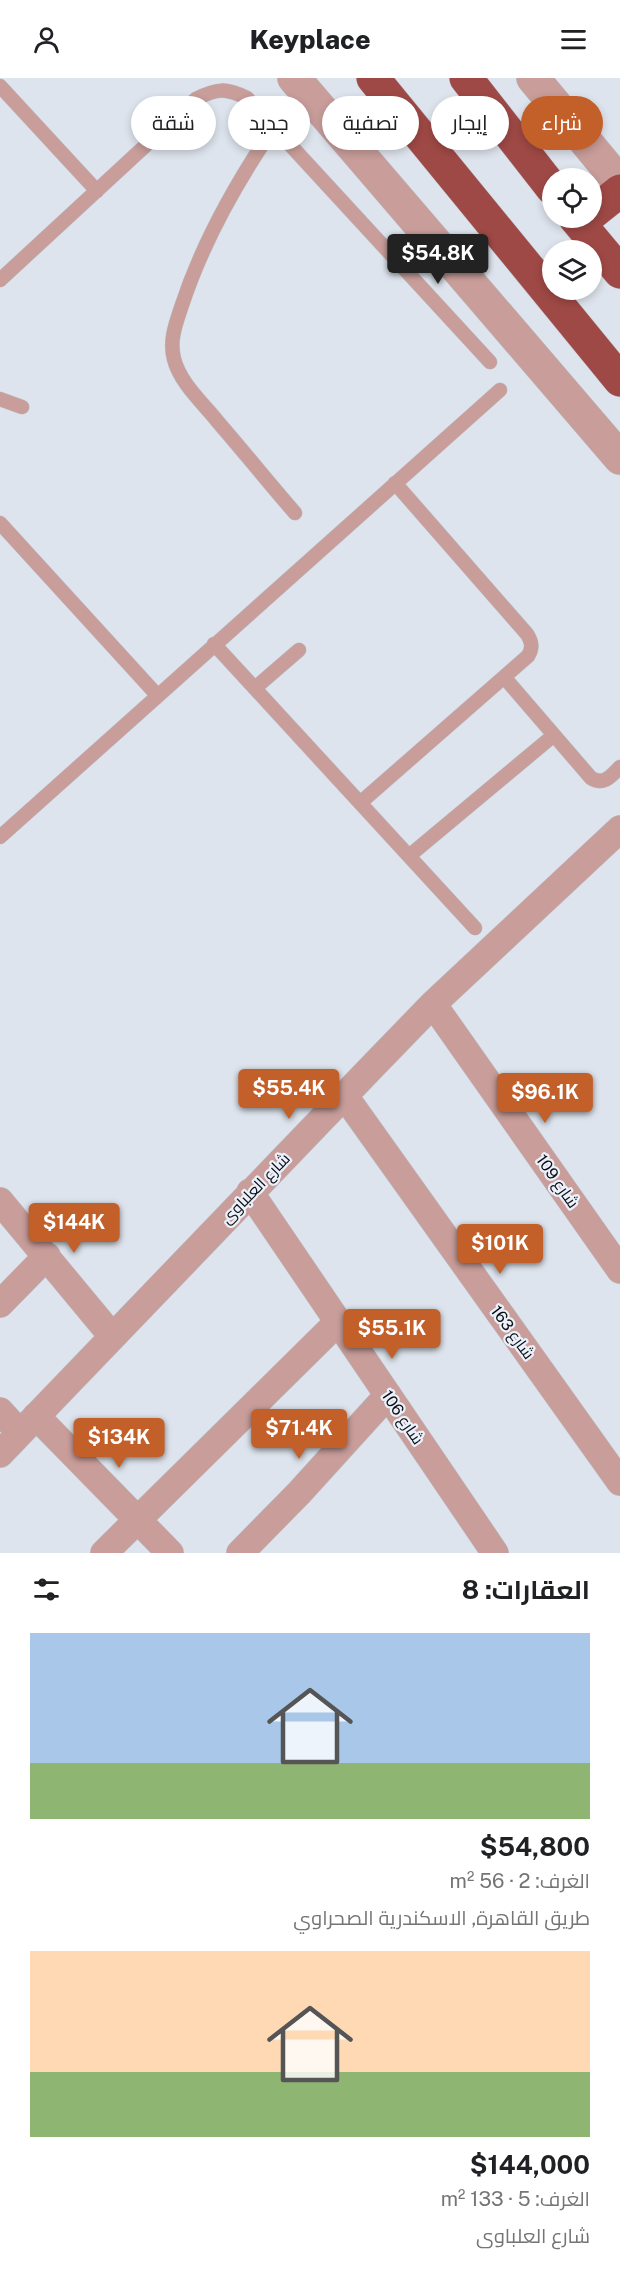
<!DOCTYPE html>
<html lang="ar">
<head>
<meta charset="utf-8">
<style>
  body { margin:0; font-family:"Public Sans",Cairo,sans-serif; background:#f2f2f2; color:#202124; direction:rtl; height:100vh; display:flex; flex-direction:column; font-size:22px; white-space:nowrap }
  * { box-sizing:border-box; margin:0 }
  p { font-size:20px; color:#757577 }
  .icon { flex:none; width:33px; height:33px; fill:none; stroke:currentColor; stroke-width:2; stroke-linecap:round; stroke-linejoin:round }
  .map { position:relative; height:1475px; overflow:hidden; direction:ltr }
  .side { display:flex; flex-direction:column; background:#fff; flex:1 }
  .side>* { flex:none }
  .banner { position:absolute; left:18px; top:18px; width:585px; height:54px; direction:rtl; display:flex; gap:12px }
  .buttons { position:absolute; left:542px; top:90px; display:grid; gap:12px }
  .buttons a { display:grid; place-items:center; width:60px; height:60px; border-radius:50%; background:#fff; box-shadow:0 3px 9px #0003; font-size:30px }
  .price { position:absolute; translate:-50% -51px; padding:0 14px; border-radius:6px; background:#c35f29; color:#fff; font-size:20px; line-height:39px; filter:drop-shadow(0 2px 3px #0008) }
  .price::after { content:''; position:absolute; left:50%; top:36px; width:18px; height:14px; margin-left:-9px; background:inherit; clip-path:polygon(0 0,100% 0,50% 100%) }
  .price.on { background:#222; color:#fff }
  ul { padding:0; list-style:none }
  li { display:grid; align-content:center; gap:12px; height:318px; padding:0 30px }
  li span { display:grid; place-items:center; height:186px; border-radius:0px; color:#555 }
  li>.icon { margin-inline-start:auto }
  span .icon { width:108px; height:108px; fill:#fffc; stroke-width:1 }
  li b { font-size:26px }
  h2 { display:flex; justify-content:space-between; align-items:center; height:72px; padding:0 30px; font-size:26px }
  .chip { padding:0 21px; border-radius:27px; background:#fff; box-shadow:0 3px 9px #0003; font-size:21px; line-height:54px }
  .chip.on { background:#c35f29; color:#fff }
  header { display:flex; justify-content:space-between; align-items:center; height:78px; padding:0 30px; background:#fff; font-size:27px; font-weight:800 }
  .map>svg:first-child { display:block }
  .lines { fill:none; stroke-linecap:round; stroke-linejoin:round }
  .service-casing { stroke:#bcc2ca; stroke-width:15 }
  .minor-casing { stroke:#bcc2ca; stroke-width:28 }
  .tertiary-casing { stroke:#bcc2ca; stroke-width:34 }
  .motorway-casing { stroke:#bcc2ca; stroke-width:34 }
  .service { stroke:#c89d9a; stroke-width:14 }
  .minor { stroke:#c89d9a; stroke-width:27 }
  .tertiary { stroke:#c89d9a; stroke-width:33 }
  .motorway { stroke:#9f4946; stroke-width:33 }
  .labels { text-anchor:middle; stroke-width:4.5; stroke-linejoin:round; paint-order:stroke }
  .street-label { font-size:16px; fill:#0b0d10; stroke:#ebf1fb }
</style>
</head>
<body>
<header><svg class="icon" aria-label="menu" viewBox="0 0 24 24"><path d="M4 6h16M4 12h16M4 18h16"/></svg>Keyplace<svg class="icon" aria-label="person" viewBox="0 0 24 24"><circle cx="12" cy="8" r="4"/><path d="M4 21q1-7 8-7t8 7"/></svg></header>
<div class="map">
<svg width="620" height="1475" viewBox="0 0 620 1475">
  <rect width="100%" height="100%" fill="#dee4ed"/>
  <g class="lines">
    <g class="service-casing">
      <path id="service" d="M0,8L97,113
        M274,49C236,105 203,163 182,227C176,245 169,262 174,281C180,305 203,325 218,344C244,374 269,405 295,435
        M0,202L196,21C217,10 226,10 247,20L490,284
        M0,321L22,329
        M0,445L157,617
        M214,566L475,850
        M504,599L591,700C604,708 611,698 620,689
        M255,610L299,572
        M360,725L528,578C533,570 532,564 527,556L395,405
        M0,759L500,312
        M409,778L554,657"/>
    </g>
    <g class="minor-casing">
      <path id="minor" d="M433,926L620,1192
        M344,1017L620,1404
        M250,1114L495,1475
        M0,1123L112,1258
        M0,1226L47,1178
        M0,1333L20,1355
        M36,1338L170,1475
        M0,1376L370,991L433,926L620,751
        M104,1475L339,1243
        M240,1475L299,1415L388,1317"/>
    </g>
    <g class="tertiary-casing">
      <path id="tertiary" d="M294,0L620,380
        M533,0L620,105"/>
    </g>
    <g class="motorway-casing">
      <path id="motorway" d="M373,0L620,302
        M466,0L552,110
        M591,136L620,113
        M575,140L620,194"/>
    </g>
    <use href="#service" class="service"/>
    <use href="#minor" class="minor"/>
    <use href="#tertiary" class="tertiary"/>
    <use href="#motorway" class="motorway"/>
  </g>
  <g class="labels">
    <g class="street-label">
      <text transform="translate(558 1103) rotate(55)" y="6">شارع 109</text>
      <text transform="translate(255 1110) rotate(-46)" y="6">شارع العلباوى</text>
      <text transform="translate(513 1254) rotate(54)" y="6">شارع 163</text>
      <text transform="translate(403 1339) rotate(56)" y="6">شارع 106</text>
    </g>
  </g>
</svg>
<div class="buttons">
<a><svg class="icon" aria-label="locate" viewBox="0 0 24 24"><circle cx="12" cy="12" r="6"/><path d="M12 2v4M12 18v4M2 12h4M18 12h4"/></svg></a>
<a><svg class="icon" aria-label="layers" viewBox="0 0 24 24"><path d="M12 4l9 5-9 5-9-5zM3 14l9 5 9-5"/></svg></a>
</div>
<b class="price on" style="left:438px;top:207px">$54.8K</b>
<b class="price" style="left:289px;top:1042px">$55.4K</b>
<b class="price" style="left:545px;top:1046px">$96.1K</b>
<b class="price" style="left:74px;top:1176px">$144K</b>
<b class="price" style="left:500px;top:1197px">$101K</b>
<b class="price" style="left:392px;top:1282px">$55.1K</b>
<b class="price" style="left:299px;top:1382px">$71.4K</b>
<b class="price" style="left:119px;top:1391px">$134K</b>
<div class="banner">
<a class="chip on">شراء</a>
<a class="chip">إيجار</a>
<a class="chip">تصفية</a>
<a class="chip">جديد</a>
<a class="chip">شقة</a>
</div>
</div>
<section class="side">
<h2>العقارات: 8<svg class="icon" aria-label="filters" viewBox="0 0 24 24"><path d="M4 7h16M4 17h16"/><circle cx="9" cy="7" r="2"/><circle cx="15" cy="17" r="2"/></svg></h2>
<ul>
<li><span style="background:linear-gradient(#a9c7e8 70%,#8fb573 0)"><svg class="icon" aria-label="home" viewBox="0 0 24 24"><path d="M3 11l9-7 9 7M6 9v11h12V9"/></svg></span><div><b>$54,800</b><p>الغرف: 2 · 56 m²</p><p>طريق القاهرة, الاسكندرية الصحراوي</p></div></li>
<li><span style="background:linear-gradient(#ffd9b3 65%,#8fb573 0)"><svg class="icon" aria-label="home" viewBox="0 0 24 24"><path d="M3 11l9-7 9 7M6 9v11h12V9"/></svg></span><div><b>$144,000</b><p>الغرف: 5 · 133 m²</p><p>شارع العلباوى</p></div></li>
</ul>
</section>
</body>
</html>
